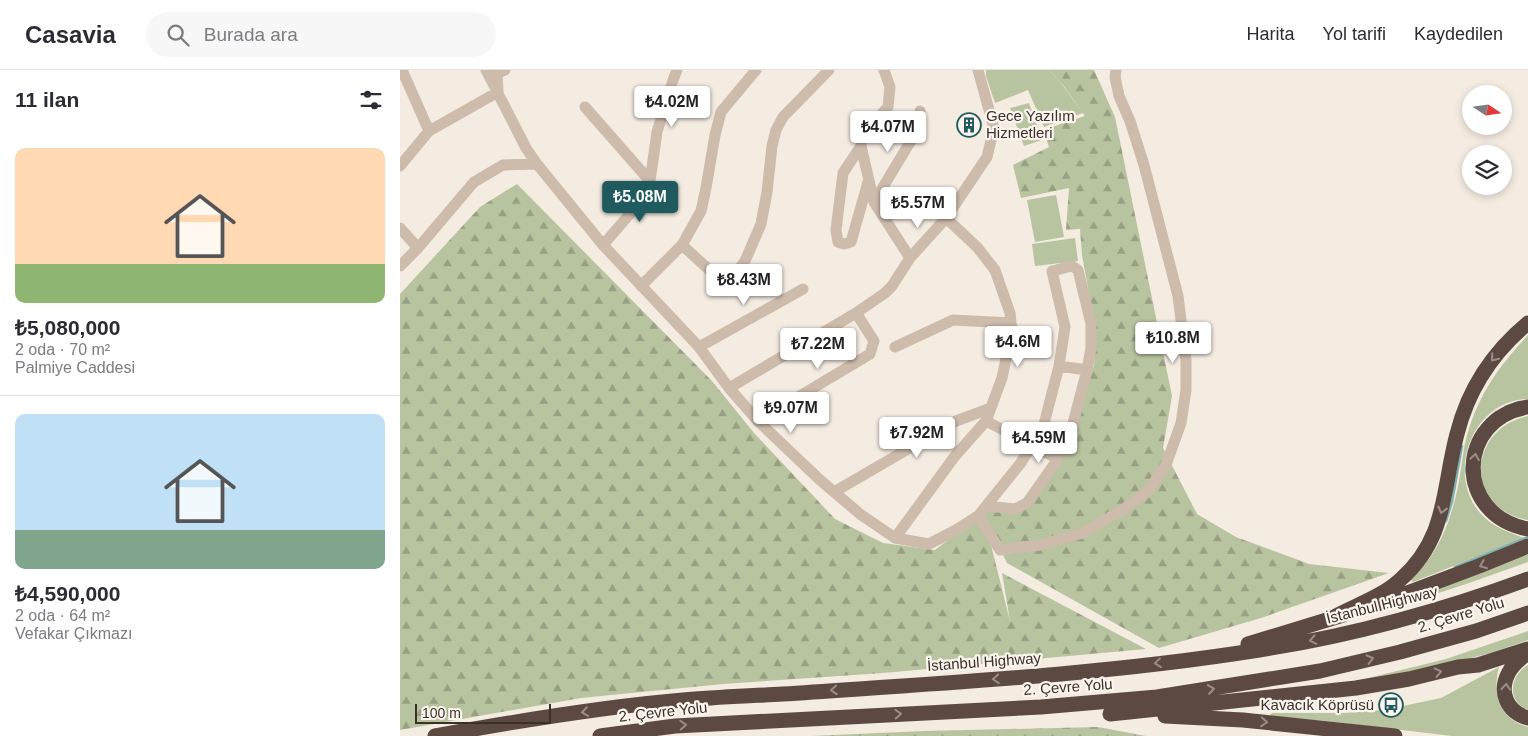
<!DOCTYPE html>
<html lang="tr">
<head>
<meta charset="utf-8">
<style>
  body { margin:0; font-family:Arial,sans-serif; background:#f7f7f7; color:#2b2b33; height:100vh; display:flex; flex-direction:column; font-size:19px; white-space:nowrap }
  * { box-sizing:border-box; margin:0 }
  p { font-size:16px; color:#7c7c81 }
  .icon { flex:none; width:28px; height:28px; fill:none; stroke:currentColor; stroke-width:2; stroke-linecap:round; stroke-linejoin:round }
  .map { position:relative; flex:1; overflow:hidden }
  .details { display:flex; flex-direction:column; background:#fff; width:400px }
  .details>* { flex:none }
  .needle { width:32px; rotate:103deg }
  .fabs { position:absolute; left:1062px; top:15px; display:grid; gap:10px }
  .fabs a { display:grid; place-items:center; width:50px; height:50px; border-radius:50%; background:#fff; box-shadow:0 2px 8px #0003; font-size:25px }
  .scale { position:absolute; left:15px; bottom:12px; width:136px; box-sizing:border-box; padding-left:5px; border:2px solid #3b302b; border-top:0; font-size:14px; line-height:18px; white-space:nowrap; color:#3b302b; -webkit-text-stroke:4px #fbf5ee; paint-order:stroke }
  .price { position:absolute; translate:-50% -42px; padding:0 11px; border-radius:5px; background:#fff; color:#222; font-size:16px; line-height:32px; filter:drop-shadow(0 1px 2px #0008) }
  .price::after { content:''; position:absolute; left:50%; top:30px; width:15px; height:11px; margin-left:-8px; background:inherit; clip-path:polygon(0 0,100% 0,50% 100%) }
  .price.current { background:#1f5a5e; color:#fff }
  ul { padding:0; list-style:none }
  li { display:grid; align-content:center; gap:10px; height:265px; padding:0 15px }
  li+li { border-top:1px solid #e1e1e2 }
  li span { display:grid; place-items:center; height:155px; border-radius:10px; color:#555 }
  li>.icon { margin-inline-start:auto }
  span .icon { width:90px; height:90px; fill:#fffc; stroke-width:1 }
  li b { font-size:21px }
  h2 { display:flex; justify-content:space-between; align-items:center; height:60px; padding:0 15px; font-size:21px }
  header { display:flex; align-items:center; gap:30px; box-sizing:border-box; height:70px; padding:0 25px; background:#fff; border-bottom:1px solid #e1e1e2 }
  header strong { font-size:24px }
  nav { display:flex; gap:28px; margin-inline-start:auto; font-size:18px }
  .search { width:350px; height:45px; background:#f7f7f7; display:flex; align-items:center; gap:12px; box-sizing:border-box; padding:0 18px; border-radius:28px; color:#7c7c81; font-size:19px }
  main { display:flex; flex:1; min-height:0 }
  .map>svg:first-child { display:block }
  .green { fill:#b8c4a0 }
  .forest { fill:url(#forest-firs) }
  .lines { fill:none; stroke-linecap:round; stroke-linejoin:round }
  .stream { stroke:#7fb0b2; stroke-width:2.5 }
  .minor { stroke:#cdbbac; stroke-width:11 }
  .motorway { stroke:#5c4a42; stroke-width:15 }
  .oneway { stroke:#9c8e87 }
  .labels { text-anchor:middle; stroke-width:4.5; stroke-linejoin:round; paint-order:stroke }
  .poi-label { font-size:15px; fill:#3b302b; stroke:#fbf5ee; text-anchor:start }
  .street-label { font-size:15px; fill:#3b302b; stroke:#fbf5ee }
</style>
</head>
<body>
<header>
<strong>Casavia</strong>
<div class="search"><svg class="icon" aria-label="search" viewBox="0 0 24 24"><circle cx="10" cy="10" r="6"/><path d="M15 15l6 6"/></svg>Burada ara</div>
<nav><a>Harita</a><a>Yol tarifi</a><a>Kaydedilen</a></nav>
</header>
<main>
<section class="details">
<h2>11 ilan<svg class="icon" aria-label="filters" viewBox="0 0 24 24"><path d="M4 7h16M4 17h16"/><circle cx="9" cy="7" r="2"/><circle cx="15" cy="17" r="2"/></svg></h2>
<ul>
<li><span style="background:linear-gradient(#ffd9b3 75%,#8fb573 0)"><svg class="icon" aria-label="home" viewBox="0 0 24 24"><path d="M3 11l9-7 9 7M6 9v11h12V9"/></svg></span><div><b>₺5,080,000</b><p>2 oda · 70 m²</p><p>Palmiye Caddesi</p></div></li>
<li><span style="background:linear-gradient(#bfe0f5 75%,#7fa58c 0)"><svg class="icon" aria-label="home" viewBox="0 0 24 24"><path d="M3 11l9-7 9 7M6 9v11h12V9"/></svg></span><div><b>₺4,590,000</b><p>2 oda · 64 m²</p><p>Vefakar Çıkmazı</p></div></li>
</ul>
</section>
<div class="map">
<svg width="1128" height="666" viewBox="0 0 1128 666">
  <defs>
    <pattern id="forest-firs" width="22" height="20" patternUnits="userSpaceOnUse" patternTransform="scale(1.25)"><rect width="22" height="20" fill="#b8c4a0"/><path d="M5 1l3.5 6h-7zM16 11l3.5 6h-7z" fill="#97a083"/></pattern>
  </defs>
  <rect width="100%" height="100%" fill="#f4ebe1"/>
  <path class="green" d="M586,0H649L661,13L683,43L644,57L628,20L595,33L586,6Z
    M629,33L642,70L624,76L610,38Z
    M656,125L664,167L635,172L627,130Z
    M675,168L678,191L635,196L632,174Z
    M1128,265V329C1072,330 1045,404 1081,444C1093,457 1108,462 1124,468L1013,512L1011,510C1017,503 1023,497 1029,489C1045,467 1054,438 1059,411C1062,395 1063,378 1068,362C1080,322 1100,295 1128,265Z
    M1128,346V450C1065,440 1066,359 1128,346Z
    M1128,481V492L1069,513L993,538H990Z
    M1128,561V570L1094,582L1052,593L1006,604L956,611L1046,589Z
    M1128,595V640C1106,631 1110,605 1128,595Z
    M1099,597C1092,625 1099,649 1128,657V666H1052L926,651L873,647L870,645L872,643H944L984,640L1041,628Z"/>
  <path class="forest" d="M649,0H694L715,47L772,326L763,378L797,444L836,467L909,494L989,503L861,548L759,578L607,493L584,447L610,551L602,503L746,579L483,603L323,614L181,628L0,660V224L80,137L117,114L312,311L354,363L435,449L483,473L535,480L582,444L587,437L615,442L676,357L694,295L696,262L682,185L680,159L666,160L669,118L621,128L613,95L649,77L643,60L685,46L663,15Z
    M698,657L746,666H411L524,661Z"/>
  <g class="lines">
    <path class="stream" d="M1105,337L1119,332
      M1087,350L1096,342
      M1073,370L1079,359
      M1069,416L1066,400L1069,380
      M1046,451L1052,432L1062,376
      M1055,497L1128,467"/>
    <path class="minor" d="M2,0L29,61
      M86,0L126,78L137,94L203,175L299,277L329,318L358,351L420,410L460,444L495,468L529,474L556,460L578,446L620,394L643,358L659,296L665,257L652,201L672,196L678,200L691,254V278L687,300L671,361L658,389L627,433L615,439L586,436
      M484,0L490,17L488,37L462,65L461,76L474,132L510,188
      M185,37L250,111
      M461,76L443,103L436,160L438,172L444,174L451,172L468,112
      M0,96L29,61L98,22L97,3L105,0
      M474,132L518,59L520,41
      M0,158L18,178
      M203,175L235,138L250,111L257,62L273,10L277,0
      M282,175L317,207L324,209L336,203L345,191L361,154L367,122L372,76L376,60L383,47L429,0
      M0,196L18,178L74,112L103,95L137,94
      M241,216L282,175L301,141L306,118L315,65L321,42L356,0
      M299,277L403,219
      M495,277L553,250L611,253
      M659,296L687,300
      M329,318L456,243L485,223L492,216L510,188L546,148L587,87L594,58L578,0
      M358,351L470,284L474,271L456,243
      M586,351L658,389
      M434,422L556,351L591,338
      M578,446L600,480L640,475L683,463L724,439L748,421L766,395L781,353L786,320V290L778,226L744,95L730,51L719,26L715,7L716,0
      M495,468L555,386L586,351L602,308L612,261L610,243L595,200L577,177L546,148"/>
    <path class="motorway" d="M1128,337C1057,348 1053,445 1128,459
      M970,537L1079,496L1128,476
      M934,547C956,535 981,527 1000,510C1048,468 1042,419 1057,364C1068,320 1093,282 1128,253
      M848,574L943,545
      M1128,583C1121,588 1113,594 1109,602C1098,622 1107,642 1128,648
      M710,644L956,618L1009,609L1058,597L1078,595L1128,579
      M765,646L843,650L995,666
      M35,666C117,651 200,637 283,630C316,627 350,626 383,624C542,613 702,605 859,580C951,566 1041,541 1128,509
      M200,666L275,656L641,637L757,627L920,601L1000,582L1076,561L1128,543"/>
  </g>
  <defs><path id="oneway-chevron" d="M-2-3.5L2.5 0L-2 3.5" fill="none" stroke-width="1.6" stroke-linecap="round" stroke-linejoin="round" transform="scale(1.25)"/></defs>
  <g class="oneway">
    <use href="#oneway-chevron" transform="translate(1094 288) rotate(129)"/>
    <use href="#oneway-chevron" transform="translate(1075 387) rotate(-80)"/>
    <use href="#oneway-chevron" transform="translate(1042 440) rotate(104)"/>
    <use href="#oneway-chevron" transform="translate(1083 495) rotate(158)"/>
    <use href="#oneway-chevron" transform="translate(913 570) rotate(169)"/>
    <use href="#oneway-chevron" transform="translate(970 589) rotate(-14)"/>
    <use href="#oneway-chevron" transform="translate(758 593) rotate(173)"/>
    <use href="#oneway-chevron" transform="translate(1038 602) rotate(-13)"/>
    <use href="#oneway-chevron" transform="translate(596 609) rotate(176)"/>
    <use href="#oneway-chevron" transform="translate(1106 617) rotate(-86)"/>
    <use href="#oneway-chevron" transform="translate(811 619) rotate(-9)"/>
    <use href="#oneway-chevron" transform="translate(434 620) rotate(176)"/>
    <use href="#oneway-chevron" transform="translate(185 642) rotate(172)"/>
    <use href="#oneway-chevron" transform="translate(498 644) rotate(-3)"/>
    <use href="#oneway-chevron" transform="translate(864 652) rotate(5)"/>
    <use href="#oneway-chevron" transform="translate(283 655) rotate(-3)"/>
  </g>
  <defs>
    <g id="building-ring" transform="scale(1.25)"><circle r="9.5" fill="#fbf5ee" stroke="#1f5a5e" stroke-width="1.5"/><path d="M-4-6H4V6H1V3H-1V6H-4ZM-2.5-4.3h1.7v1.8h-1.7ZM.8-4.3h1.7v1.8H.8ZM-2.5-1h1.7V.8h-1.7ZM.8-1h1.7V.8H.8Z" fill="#1f5a5e"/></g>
    <g id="bus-ring" transform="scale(1.25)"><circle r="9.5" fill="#fbf5ee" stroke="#1f5a5e" stroke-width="1.5"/><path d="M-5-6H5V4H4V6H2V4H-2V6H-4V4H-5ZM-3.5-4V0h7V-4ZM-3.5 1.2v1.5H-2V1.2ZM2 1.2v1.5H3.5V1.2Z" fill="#1f5a5e"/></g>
  </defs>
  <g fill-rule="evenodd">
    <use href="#building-ring" x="569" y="55"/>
    <use href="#bus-ring" x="991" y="635"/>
  </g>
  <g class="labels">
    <g class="poi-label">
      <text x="586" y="51">Gece Yazılım<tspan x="586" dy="17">Hizmetleri</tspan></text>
      <text x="974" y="640" text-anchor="end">Kavacık Köprüsü</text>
    </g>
    <g class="street-label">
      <text transform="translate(982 535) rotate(-14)" y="5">İstanbul Highway</text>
      <text transform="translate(1061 545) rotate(-17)" y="5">2. Çevre Yolu</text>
      <text transform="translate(584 592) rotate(-4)" y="5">İstanbul Highway</text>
      <text transform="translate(668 617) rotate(-4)" y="5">2. Çevre Yolu</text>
      <text transform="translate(263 642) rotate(-6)" y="5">2. Çevre Yolu</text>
    </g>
  </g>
</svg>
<div class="fabs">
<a><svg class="needle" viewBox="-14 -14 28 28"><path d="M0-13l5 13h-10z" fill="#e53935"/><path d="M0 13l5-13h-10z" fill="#7c7c81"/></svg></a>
<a><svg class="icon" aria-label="layers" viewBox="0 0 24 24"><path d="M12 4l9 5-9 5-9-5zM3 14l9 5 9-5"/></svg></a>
</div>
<div class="scale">100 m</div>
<b class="price" style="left:272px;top:58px">₺4.02M</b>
<b class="price" style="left:488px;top:83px">₺4.07M</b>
<b class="price current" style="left:240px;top:153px">₺5.08M</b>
<b class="price" style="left:518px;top:159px">₺5.57M</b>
<b class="price" style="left:344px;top:236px">₺8.43M</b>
<b class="price" style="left:773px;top:294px">₺10.8M</b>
<b class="price" style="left:618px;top:298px">₺4.6M</b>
<b class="price" style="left:418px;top:300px">₺7.22M</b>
<b class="price" style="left:391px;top:364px">₺9.07M</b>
<b class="price" style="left:517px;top:389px">₺7.92M</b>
<b class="price" style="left:639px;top:394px">₺4.59M</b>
</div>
</main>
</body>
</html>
